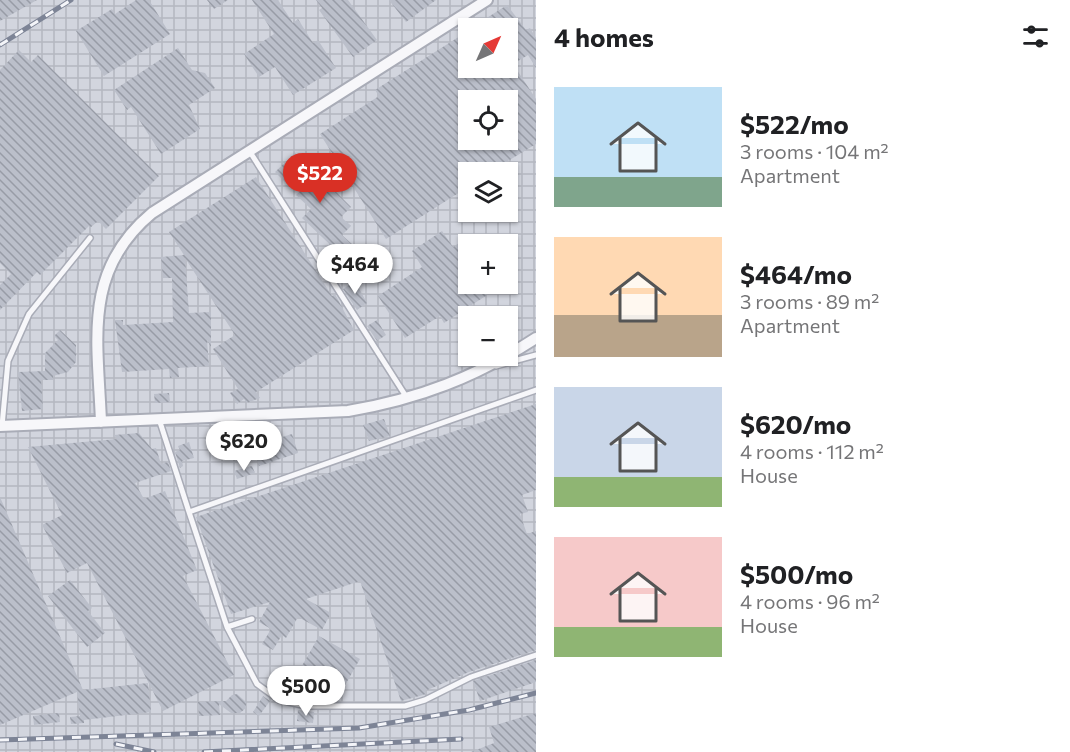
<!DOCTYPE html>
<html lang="en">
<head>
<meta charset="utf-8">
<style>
  body { margin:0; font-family:Commissioner,sans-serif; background:#f6f6f6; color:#202124; height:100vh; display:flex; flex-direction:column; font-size:22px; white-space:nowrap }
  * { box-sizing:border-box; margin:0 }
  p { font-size:20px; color:#757577 }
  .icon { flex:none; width:33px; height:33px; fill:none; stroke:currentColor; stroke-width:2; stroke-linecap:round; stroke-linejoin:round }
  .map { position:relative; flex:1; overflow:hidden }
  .panel { display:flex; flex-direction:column; background:#fff; width:534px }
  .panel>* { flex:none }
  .needle { width:39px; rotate:45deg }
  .controls { position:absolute; left:458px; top:18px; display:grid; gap:12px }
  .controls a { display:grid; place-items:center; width:60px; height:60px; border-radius:0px; background:#fff; box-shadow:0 2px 4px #0004; font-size:30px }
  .price { position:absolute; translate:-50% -51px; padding:0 14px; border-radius:21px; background:#fff; color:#222; font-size:20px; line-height:39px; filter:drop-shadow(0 2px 3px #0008) }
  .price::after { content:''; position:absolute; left:50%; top:36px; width:18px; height:14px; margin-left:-9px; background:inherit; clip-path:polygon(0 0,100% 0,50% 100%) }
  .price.selected { background:#d93025; color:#fff }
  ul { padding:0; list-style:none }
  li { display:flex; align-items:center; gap:18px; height:150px; padding:0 18px }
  li span { display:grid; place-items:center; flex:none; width:168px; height:120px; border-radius:0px; color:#555 }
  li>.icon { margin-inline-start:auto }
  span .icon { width:72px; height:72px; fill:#fffc; stroke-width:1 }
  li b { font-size:26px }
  h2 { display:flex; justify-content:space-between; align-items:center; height:72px; padding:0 18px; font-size:26px }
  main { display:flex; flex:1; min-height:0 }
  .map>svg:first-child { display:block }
  .industrial { fill:url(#industrial-grid); fill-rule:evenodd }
  .building { fill:url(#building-back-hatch); fill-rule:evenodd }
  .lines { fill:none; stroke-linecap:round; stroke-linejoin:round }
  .lane-casing { stroke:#a9acb7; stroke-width:8 }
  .street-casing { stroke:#a9acb7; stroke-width:14 }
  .lane { stroke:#f7f7fa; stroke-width:5 }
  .street { stroke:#f7f7fa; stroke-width:10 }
  .rail-casing { stroke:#7d8496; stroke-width:5 }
  .rail { stroke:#f4f5f9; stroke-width:3; stroke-dasharray:9; stroke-linecap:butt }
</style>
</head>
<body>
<main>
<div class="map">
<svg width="536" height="752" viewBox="0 0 536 752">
  <defs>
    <pattern id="industrial-grid" width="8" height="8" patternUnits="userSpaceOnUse" patternTransform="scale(1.5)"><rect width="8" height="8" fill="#d2d5de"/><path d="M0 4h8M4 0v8" fill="none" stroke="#b4b7c0"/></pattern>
    <pattern id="building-back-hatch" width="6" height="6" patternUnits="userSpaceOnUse" patternTransform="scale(1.5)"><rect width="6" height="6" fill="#bbbfca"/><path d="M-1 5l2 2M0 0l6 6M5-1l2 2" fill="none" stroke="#989ca6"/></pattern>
  </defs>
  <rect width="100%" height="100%" fill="#e4e6ec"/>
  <path class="industrial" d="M0,0H536V752H0ZM468,28H507V68H468ZM468,100H507V140H468ZM468,172H507V212H468ZM468,244H507V284H468ZM468,316H507V356H468Z"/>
  <path class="building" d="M0,0H37L0,21Z
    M136,0H149L170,34L104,76L76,31L112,9L115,14Z
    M207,0H228L214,9Z
    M252,0H278L293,23L298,19L313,43L318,40L336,68L293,95L275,67L259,77L244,54L274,34Z
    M316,0H348L377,40L353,57L319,10L322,8Z
    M389,0H436L406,22Z
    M507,5L526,30L530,28L536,38V68L528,55L513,64L536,99V144L490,172H468V187L386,239L320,134L379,96L375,90L468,31V68H507V28H471ZM468,100H507V140H468Z
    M178,48L192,70L205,73L215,88L189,105L200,129L161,154L131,107L127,110L114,90Z
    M19,50L31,62L38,55L159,176L106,229L98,221L90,228L89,226L40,275L37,272L0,310V285L11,274L0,263V70Z
    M295,153L328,185L334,179L339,184L333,189L351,207L341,217L351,226L342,235L354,246L343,257L302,218L311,209L296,195L306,185L294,173L285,182L275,172Z
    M256,177L332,296L335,294L354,330L256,392L260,398L247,403L244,399L237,404L230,393L238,389L213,349L235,335L185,258L189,313L211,312V347L207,340L209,366L178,368L179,377L170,378L169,369L122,372L115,320H123V325L173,322L172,278H163L161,257L184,255L169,232Z
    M442,231L453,247L468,237V284H495L498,288L444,323L440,316L405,338L378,296L422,267L412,251Z
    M355,281L367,303L357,310L343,289Z
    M377,320L386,335L377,341L367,326Z
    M60,330L76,345V362L68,372L53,376V380H41L43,409L22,411L18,372L45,371V353L58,340L54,336Z
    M169,393L170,402L155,403L154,394Z
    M536,404V490L522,495L528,512L520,514L527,534L536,531V650L469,672L425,691L426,694L423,695L401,701L360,581L306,599L331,613L322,630L298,617L286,638L282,635L273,650L262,644L271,629L259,622L270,602L231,614L196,517Z
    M384,419L390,436L369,441L363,425Z
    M139,433L152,449L156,448L161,464L168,462L171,471L135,483L144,499L165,491L197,570L183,576L234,675L163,711L87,563L67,573L42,525L62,515L28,447L117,439L114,435Z
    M292,434L298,453L259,466L253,446Z
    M189,442L194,458L182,461L183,466L180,468L175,452L180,450L178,446Z
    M252,466L255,473L237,479L234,471Z
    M0,497L83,690L148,683L151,712L84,720V723L71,724L70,717L80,716L77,692L0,725Z
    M70,580L92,608L88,611L105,633L87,647L48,596Z
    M319,636L360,659L336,701L330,698L328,701L319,696L321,692L295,678Z
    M536,660V682L480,701L473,681Z
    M237,694L246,702V708L240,713H231L219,704L220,715L199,716L198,702L226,701L232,695Z
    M263,696L270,701L259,716L253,712Z
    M298,710L314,712L313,723L297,721Z
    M59,713L60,722L34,725L33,716Z
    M536,713V752H471L494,743L489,727Z"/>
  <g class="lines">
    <g class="lane-casing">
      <path id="lane" d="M250,152L407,398
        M496,366L536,355
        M159,419L189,512L536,390
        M2,426L8,361L29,314L90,238
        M189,512L227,627
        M252,619L227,627L257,684L279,700L307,706H405L425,700L471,677L536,655"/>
    </g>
    <g class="street-casing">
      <path id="street" d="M101,422C98,341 82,271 152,213L487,0
        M0,426L348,411C419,399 476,377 536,338"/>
    </g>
    <use href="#lane" class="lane"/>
    <use href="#street" class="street"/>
    <g class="rail-casing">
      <path id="rail" d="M0,45L71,0
        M0,740L359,728L469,710L536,693
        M116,744L154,752
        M204,752L461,739"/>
    </g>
    <use href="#rail" class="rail"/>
  </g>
</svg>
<div class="controls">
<a><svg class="needle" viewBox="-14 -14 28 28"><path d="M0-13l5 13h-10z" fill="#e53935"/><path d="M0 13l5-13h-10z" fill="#757577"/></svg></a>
<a><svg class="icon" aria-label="locate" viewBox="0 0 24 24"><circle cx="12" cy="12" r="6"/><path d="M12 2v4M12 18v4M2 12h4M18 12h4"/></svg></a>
<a><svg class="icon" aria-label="layers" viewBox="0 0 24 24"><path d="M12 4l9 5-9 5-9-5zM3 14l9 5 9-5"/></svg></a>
<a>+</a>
<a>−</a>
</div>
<b class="price selected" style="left:320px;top:204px">$522</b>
<b class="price" style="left:355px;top:295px">$464</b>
<b class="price" style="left:244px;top:472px">$620</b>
<b class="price" style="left:306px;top:717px">$500</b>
</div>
<section class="panel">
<h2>4 homes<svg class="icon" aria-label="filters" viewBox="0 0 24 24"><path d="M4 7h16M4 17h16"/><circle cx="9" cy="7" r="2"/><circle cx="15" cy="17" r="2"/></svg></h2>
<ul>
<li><span style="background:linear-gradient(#bfe0f5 75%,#7fa58c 0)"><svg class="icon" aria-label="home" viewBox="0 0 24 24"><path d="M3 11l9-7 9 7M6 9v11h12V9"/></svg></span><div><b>$522/mo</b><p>3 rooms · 104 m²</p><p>Apartment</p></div></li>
<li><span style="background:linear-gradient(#ffd9b3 65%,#b9a48a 0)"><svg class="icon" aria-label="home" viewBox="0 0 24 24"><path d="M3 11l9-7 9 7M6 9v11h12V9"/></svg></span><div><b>$464/mo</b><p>3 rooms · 89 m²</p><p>Apartment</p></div></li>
<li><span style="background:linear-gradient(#c9d6e8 75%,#8fb573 0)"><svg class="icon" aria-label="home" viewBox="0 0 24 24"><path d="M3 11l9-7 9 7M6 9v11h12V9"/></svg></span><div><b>$620/mo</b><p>4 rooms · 112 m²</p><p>House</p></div></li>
<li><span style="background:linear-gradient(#f6c9c9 75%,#8fb573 0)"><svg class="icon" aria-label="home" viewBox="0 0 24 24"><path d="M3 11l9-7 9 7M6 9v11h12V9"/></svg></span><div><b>$500/mo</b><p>4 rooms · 96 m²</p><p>House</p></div></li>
</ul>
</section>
</main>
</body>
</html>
